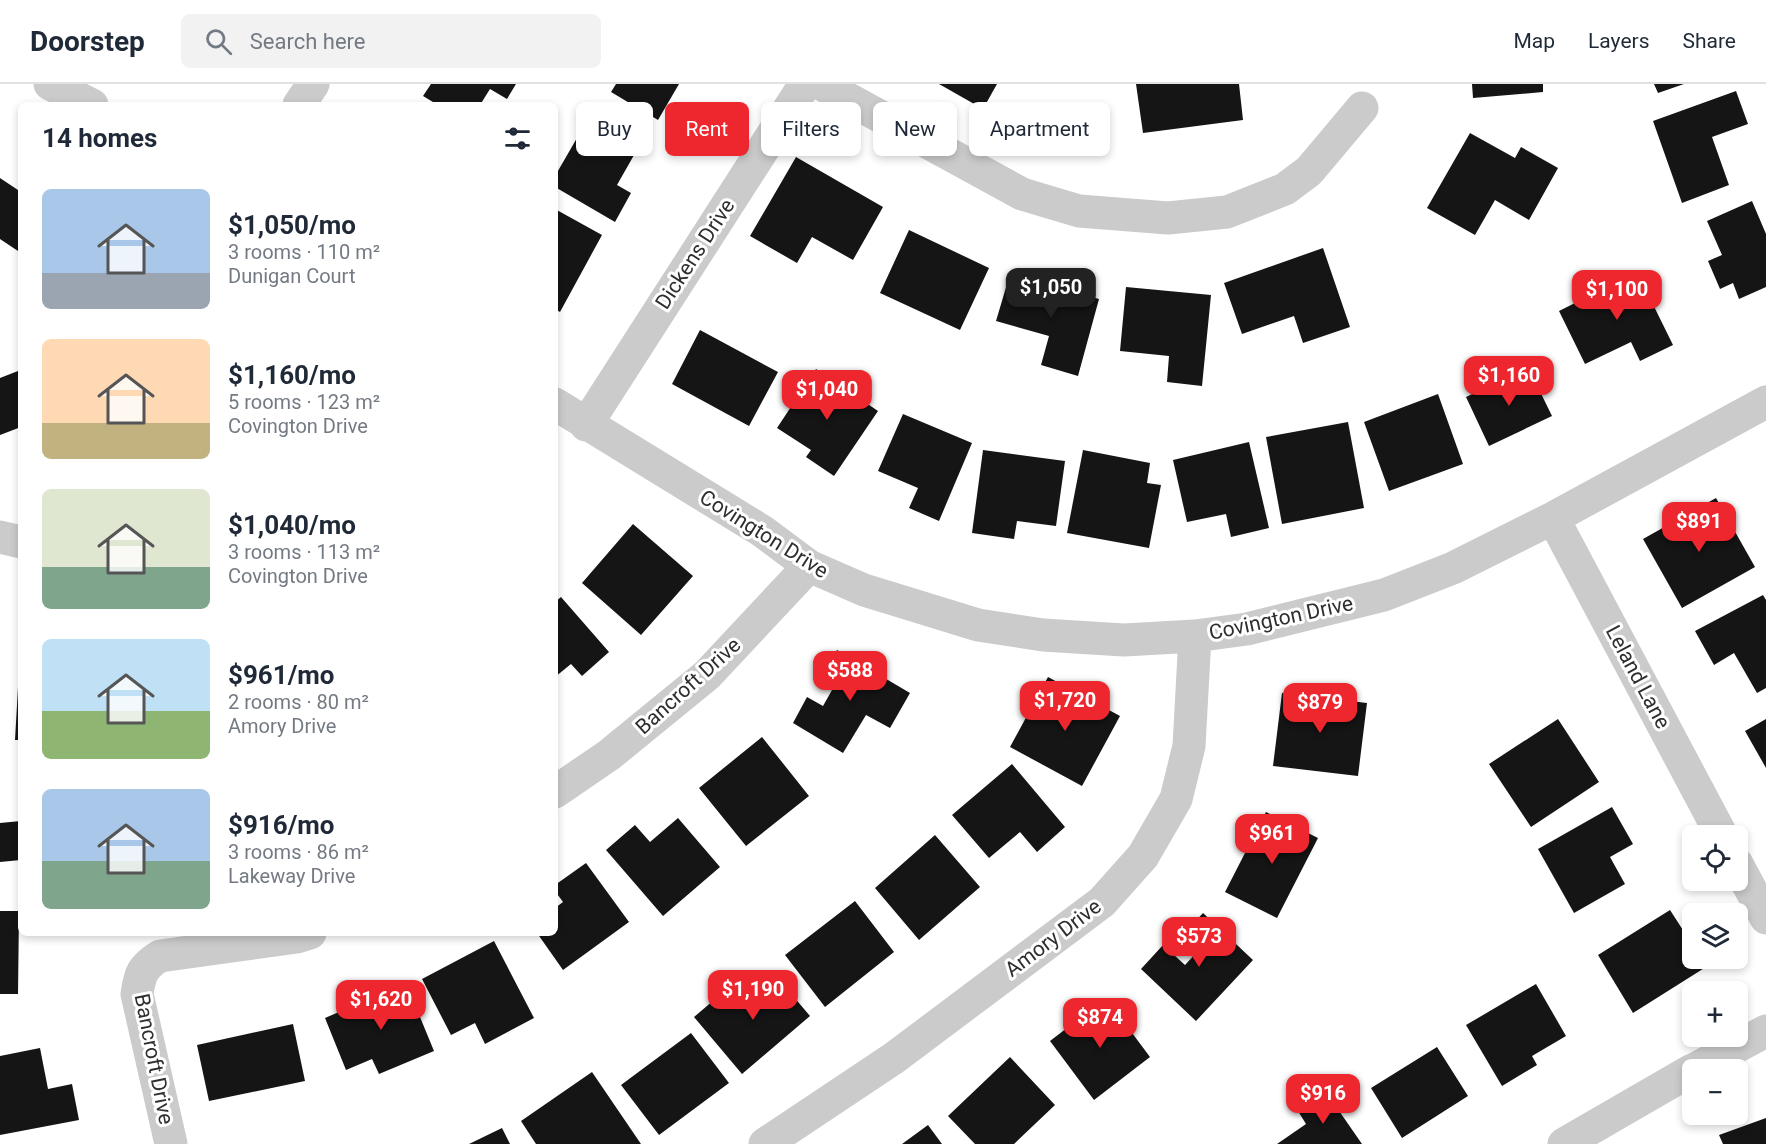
<!DOCTYPE html>
<html lang="en">
<head>
<meta charset="utf-8">
<style>
  body { margin:0; font-family:Roboto,sans-serif; background:#f2f2f3; color:#1f2937; height:100vh; display:flex; flex-direction:column; font-size:22px; white-space:nowrap }
  * { box-sizing:border-box; margin:0 }
  p { font-size:20px; color:#747a83 }
  .icon { flex:none; width:33px; height:33px; fill:none; stroke:currentColor; stroke-width:2; stroke-linecap:round; stroke-linejoin:round }
  .map { position:relative; flex:1; overflow:hidden }
  .side { position:absolute; left:18px; top:18px; width:540px; height:834px; display:flex; flex-direction:column; background:#fff; border-radius:9px; box-shadow:0 3px 9px #0003 }
  .side>* { flex:none }
  .top-card { position:absolute; left:576px; top:18px; width:570px; height:54px; display:flex; gap:12px }
  .tools { position:absolute; left:1682px; top:741px; display:grid; gap:12px }
  .tools a { display:grid; place-items:center; width:66px; height:66px; border-radius:9px; background:#fff; box-shadow:0 3px 9px #0003; font-size:30px }
  .price { position:absolute; translate:-50% -51px; padding:0 14px; border-radius:12px; background:#ee272f; color:#fff; font-size:20px; line-height:39px; filter:drop-shadow(0 2px 3px #0008) }
  .price::after { content:''; position:absolute; left:50%; top:36px; width:18px; height:14px; margin-left:-9px; background:inherit; clip-path:polygon(0 0,100% 0,50% 100%) }
  .price.on { background:#222; color:#fff }
  ul { padding:0; list-style:none }
  li { display:flex; align-items:center; gap:18px; height:150px; padding:0 24px }
  li span { display:grid; place-items:center; flex:none; width:168px; height:120px; border-radius:9px; color:#555 }
  li>.icon { margin-inline-start:auto }
  span .icon { width:72px; height:72px; fill:#fffc; stroke-width:1 }
  li b { font-size:26px }
  h2 { display:flex; justify-content:space-between; align-items:center; height:72px; padding:0 24px; font-size:26px }
  .chip { padding:0 21px; border-radius:9px; background:#fff; box-shadow:0 3px 9px #0003; font-size:21px; line-height:54px }
  .chip.on { background:#ee272f; color:#fff }
  header { display:flex; align-items:center; gap:36px; box-sizing:border-box; height:84px; padding:0 30px; background:#fff; border-bottom:2px solid #e0e1e3 }
  header strong { font-size:28px }
  nav { display:flex; gap:33px; margin-inline-start:auto; font-size:21px }
  .search { width:420px; height:54px; background:#f2f2f3; display:flex; align-items:center; gap:15px; box-sizing:border-box; padding:0 21px; border-radius:9px; color:#747a83; font-size:22px }
  .map>svg:first-child { display:block }
  .building { fill:#151515 }
  .lines { fill:none; stroke-linecap:round; stroke-linejoin:round }
  .minor { stroke:#cbcbcb; stroke-width:33 }
  .labels { text-anchor:middle; stroke-width:6; stroke-linejoin:round; paint-order:stroke }
  .street-label { font-size:21px; fill:#2e2e2e; stroke:#fff }
</style>
</head>
<body>
<header>
<strong>Doorstep</strong>
<div class="search"><svg class="icon" aria-label="search" viewBox="0 0 24 24"><circle cx="10" cy="10" r="6"/><path d="M15 15l6 6"/></svg>Search here</div>
<nav><a>Map</a><a>Layers</a><a>Share</a></nav>
</header>
<div class="map">
<svg width="1766" height="1060" viewBox="0 0 1766 1060">
  <rect width="100%" height="100%" fill="#fff"/>
  <path class="building" d="M431,0H516L507,15L490,5L480,21H438L423,12Z
    M616,0H679L658,36L611,8Z
    M939,0H997L983,25Z
    M1136,0H1239L1243,36L1143,49Z
    M1472,0H1543V8L1473,14Z
    M1654,0H1684L1658,9Z
    M1736,7L1748,40L1712,53L1729,101L1682,119L1653,37Z
    M592,28L642,57L617,101L631,109L615,138L555,103V92Z
    M1470,49L1515,74L1521,63L1558,84L1529,136L1495,116L1475,151L1427,124Z
    M796,73L883,123L853,176L812,153L797,179L750,152Z
    M0,94L21,108V169L0,155Z
    M1752,117L1766,150V203L1739,215L1733,199L1720,205L1708,177L1722,171L1707,137Z
    M555,125L602,151L560,228L555,225Z
    M909,146L989,184L960,246L880,209Z
    M1323,164L1350,243L1303,259L1294,232L1242,250L1224,199Z
    M1637,188L1673,261L1640,277L1631,258L1585,280L1559,227Z
    M1010,190L1099,215L1078,292L1041,281L1049,252L996,237Z
    M1126,203L1211,211L1202,302L1167,298L1169,272L1120,267Z
    M700,246L778,288L749,342L672,300Z
    M1528,283L1552,332L1489,362L1466,313Z
    M816,285L878,327L834,392L806,373L811,366L777,344Z
    M18,287L21,296V343L0,351V294Z
    M1438,310L1463,380L1389,407L1364,338Z
    M903,330L972,359L939,437L909,424L918,404L878,387Z
    M1348,338L1364,424L1282,440L1266,353Z
    M1249,358L1269,444L1231,453L1226,430L1187,438L1173,376Z
    M983,366L1065,377L1056,442L1017,437L1014,455L972,449Z
    M1083,366L1150,379L1147,399L1161,401L1149,464L1067,449Z
    M1716,414L1755,483L1682,524L1643,455Z
    M633,440L693,492L641,551L582,499Z
    M1763,511L1766,516V604L1757,609L1734,569L1714,581L1695,547Z
    M561,513L609,568L582,592L571,580L555,593V518Z
    M837,566L910,609L890,644L866,631L843,669L793,639L807,613L823,622L832,606L818,598Z
    M19,586H21V656H15Z
    M1048,593L1120,632L1082,702L1010,663Z
    M1282,609L1367,619L1358,692L1273,682Z
    M1558,635L1599,698L1531,743L1489,680Z
    M1766,635V684L1745,647Z
    M762,653L809,712L746,762L699,704Z
    M1012,680L1065,743L1037,768L1020,748L989,774L952,731Z
    M1612,723L1633,760L1610,773L1625,800L1574,829L1538,765Z
    M1266,728L1318,754L1277,834L1225,808Z
    M678,734L720,783L663,832L606,766L635,741L650,758Z
    M21,737V776L0,778V739Z
    M935,751L980,803L919,856L875,804Z
    M586,779L629,838L563,886L537,849H555V824L563,818L555,807V801Z
    M855,817L894,868L825,923L785,871Z
    M1670,826L1692,860V874H1701L1706,883L1633,929L1598,871Z
    M0,827H19L18,910H0Z
    M1203,829L1253,876L1196,937L1141,885L1163,861L1185,881L1198,867L1182,852Z
    M494,857L534,934L485,960L475,939L451,951L422,895Z
    M771,886L810,932L742,990L694,933L721,910L730,921Z
    M406,899L434,967L379,990L372,975L346,986L325,934Z
    M1536,900L1566,952L1532,972L1537,981L1502,1002L1466,941Z
    M1106,914L1150,973L1094,1016L1050,957Z
    M293,940L305,997L209,1017L197,961Z
    M691,949L729,999L659,1051L621,1001Z
    M1437,963L1468,1012L1402,1054L1371,1004Z
    M40,964L48,1005L72,1000L79,1036L0,1051V972Z
    M1010,973L1055,1021L1014,1060H975L948,1032Z
    M592,988L641,1060H536L521,1037Z
    M1326,1008L1362,1060H1277L1306,1040L1298,1027Z
    M1766,1034V1060H1723L1719,1051Z
    M928,1041L942,1060H902Z
    M502,1044L510,1060H469Z"/>
  <g class="lines">
    <path class="minor" d="M50,0L92,21
      M821,0L1022,110L1079,127L1168,134L1227,128L1285,105L1309,87L1362,24
      M299,21L313,0
      M555,320L762,447L809,482L864,506L978,541L1043,551L1124,556L1195,552L1247,545L1384,511L1453,484L1553,434L1766,318
      M586,341L805,0
      M1553,434L1722,752
      M0,453L21,458
      M555,708L609,671L707,591L809,482
      M1737,780L1766,834
      M1693,986L1766,947
      M171,1060L137,910C140,890 142,883 160,872L297,853L310,849
      M765,1060L894,974L1102,818L1143,772L1176,715L1189,662L1195,552
      M1564,1060L1692,986"/>
  </g>
  <g class="labels">
    <g class="street-label">
      <text transform="translate(695 170) rotate(-57)" y="7">Dickens Drive</text>
      <text transform="translate(764 450) rotate(32)" y="7">Covington Drive</text>
      <text transform="translate(1281 534) rotate(-12)" y="7">Covington Drive</text>
      <text transform="translate(1638 593) rotate(62)" y="7">Leland Lane</text>
      <text transform="translate(688 602) rotate(-42)" y="7">Bancroft Drive</text>
      <text transform="translate(1053 854) rotate(-37)" y="7">Amory Drive</text>
      <text transform="translate(154 975) rotate(79)" y="7">Bancroft Drive</text>
    </g>
  </g>
</svg>
<div class="tools">
<a><svg class="icon" aria-label="locate" viewBox="0 0 24 24"><circle cx="12" cy="12" r="6"/><path d="M12 2v4M12 18v4M2 12h4M18 12h4"/></svg></a>
<a><svg class="icon" aria-label="layers" viewBox="0 0 24 24"><path d="M12 4l9 5-9 5-9-5zM3 14l9 5 9-5"/></svg></a>
<a>+</a>
<a>−</a>
</div>
<b class="price on" style="left:1051px;top:235px">$1,050</b>
<b class="price" style="left:1617px;top:237px">$1,100</b>
<b class="price" style="left:1509px;top:323px">$1,160</b>
<b class="price" style="left:827px;top:337px">$1,040</b>
<b class="price" style="left:1699px;top:469px">$891</b>
<b class="price" style="left:850px;top:618px">$588</b>
<b class="price" style="left:1065px;top:648px">$1,720</b>
<b class="price" style="left:1320px;top:650px">$879</b>
<b class="price" style="left:1272px;top:781px">$961</b>
<b class="price" style="left:1199px;top:884px">$573</b>
<b class="price" style="left:753px;top:937px">$1,190</b>
<b class="price" style="left:381px;top:947px">$1,620</b>
<b class="price" style="left:1100px;top:965px">$874</b>
<b class="price" style="left:1323px;top:1041px">$916</b>
<div class="top-card">
<a class="chip">Buy</a>
<a class="chip on">Rent</a>
<a class="chip">Filters</a>
<a class="chip">New</a>
<a class="chip">Apartment</a>
</div>
<section class="side">
<h2>14 homes<svg class="icon" aria-label="filters" viewBox="0 0 24 24"><path d="M4 7h16M4 17h16"/><circle cx="9" cy="7" r="2"/><circle cx="15" cy="17" r="2"/></svg></h2>
<ul>
<li><span style="background:linear-gradient(#a9c7e8 70%,#9aa5b1 0)"><svg class="icon" aria-label="home" viewBox="0 0 24 24"><path d="M3 11l9-7 9 7M6 9v11h12V9"/></svg></span><div><b>$1,050/mo</b><p>3 rooms · 110 m²</p><p>Dunigan Court</p></div></li>
<li><span style="background:linear-gradient(#ffd9b3 70%,#c2b280 0)"><svg class="icon" aria-label="home" viewBox="0 0 24 24"><path d="M3 11l9-7 9 7M6 9v11h12V9"/></svg></span><div><b>$1,160/mo</b><p>5 rooms · 123 m²</p><p>Covington Drive</p></div></li>
<li><span style="background:linear-gradient(#dfe7d0 65%,#7fa58c 0)"><svg class="icon" aria-label="home" viewBox="0 0 24 24"><path d="M3 11l9-7 9 7M6 9v11h12V9"/></svg></span><div><b>$1,040/mo</b><p>3 rooms · 113 m²</p><p>Covington Drive</p></div></li>
<li><span style="background:linear-gradient(#bfe0f5 60%,#8fb573 0)"><svg class="icon" aria-label="home" viewBox="0 0 24 24"><path d="M3 11l9-7 9 7M6 9v11h12V9"/></svg></span><div><b>$961/mo</b><p>2 rooms · 80 m²</p><p>Amory Drive</p></div></li>
<li><span style="background:linear-gradient(#a9c7e8 60%,#7fa58c 0)"><svg class="icon" aria-label="home" viewBox="0 0 24 24"><path d="M3 11l9-7 9 7M6 9v11h12V9"/></svg></span><div><b>$916/mo</b><p>3 rooms · 86 m²</p><p>Lakeway Drive</p></div></li>
</ul>
</section>
</div>
</body>
</html>
